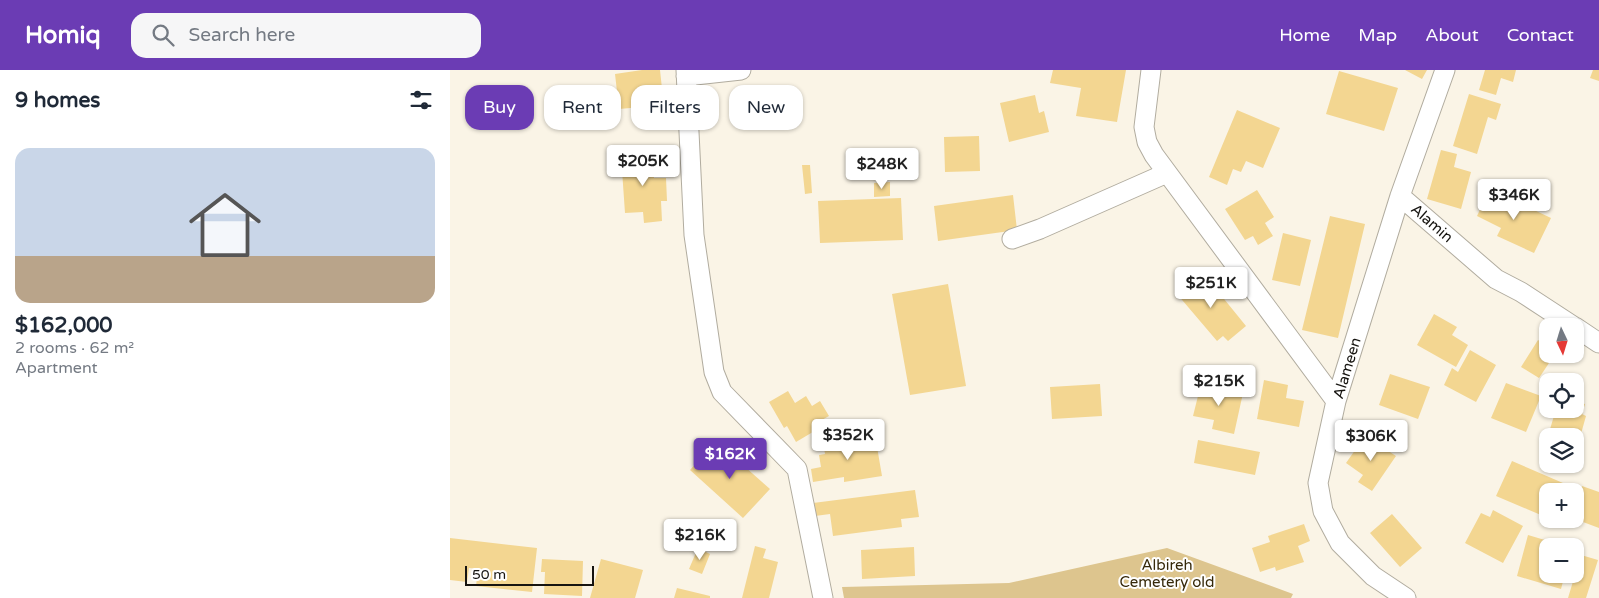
<!DOCTYPE html>
<html lang="en">
<head>
<meta charset="utf-8">
<style>
  body { margin:0; font-family:"Varela Round",sans-serif; background:#f6f6f7; color:#1f2937; height:100vh; display:flex; flex-direction:column; font-size:19px; white-space:nowrap }
  * { box-sizing:border-box; margin:0 }
  p { font-size:16px; color:#747a83 }
  .icon { flex:none; width:28px; height:28px; fill:none; stroke:currentColor; stroke-width:2; stroke-linecap:round; stroke-linejoin:round }
  .map { position:relative; flex:1; overflow:hidden }
  .drawer { display:flex; flex-direction:column; background:#fff; width:450px }
  .drawer>* { flex:none }
  .banner { position:absolute; left:15px; top:15px; width:475px; height:45px; display:flex; gap:10px }
  .needle { width:32px; rotate:176deg }
  .buttons { position:absolute; left:1089px; top:248px; display:grid; gap:10px }
  .buttons a { display:grid; place-items:center; width:45px; height:45px; border-radius:10px; background:#fff; box-shadow:0 1px 4px #0004; font-size:25px }
  .scale { position:absolute; left:15px; bottom:12px; width:129px; box-sizing:border-box; padding-left:5px; border:2px solid #161410; border-top:0; font-size:14px; line-height:18px; white-space:nowrap; color:#161410; -webkit-text-stroke:4px #fff; paint-order:stroke }
  .price { position:absolute; translate:-50% -42px; padding:0 11px; border-radius:5px; background:#fff; color:#222; font-size:16px; line-height:32px; filter:drop-shadow(0 1px 2px #0008) }
  .price::after { content:''; position:absolute; left:50%; top:30px; width:15px; height:11px; margin-left:-8px; background:inherit; clip-path:polygon(0 0,100% 0,50% 100%) }
  .price.on { background:#6b3cb4; color:#fff }
  ul { padding:0; list-style:none }
  li { display:grid; align-content:center; gap:10px; height:265px; padding:0 15px }
  li span { display:grid; place-items:center; height:155px; border-radius:15px; color:#555 }
  li>.icon { margin-inline-start:auto }
  span .icon { width:90px; height:90px; fill:#fffc; stroke-width:1 }
  li b { font-size:21px }
  h2 { display:flex; justify-content:space-between; align-items:center; height:60px; padding:0 15px; font-size:21px }
  .pill { padding:0 18px; border-radius:15px; background:#fff; box-shadow:0 1px 4px #0004; font-size:18px; line-height:45px }
  .pill.on { background:#6b3cb4; color:#fff }
  header { display:flex; align-items:center; gap:30px; box-sizing:border-box; height:70px; padding:0 25px; background:#6b3cb4; color:#fff }
  header strong { font-size:24px }
  nav { display:flex; gap:28px; margin-inline-start:auto; font-size:18px }
  .search { width:350px; height:45px; background:#f6f6f7; display:flex; align-items:center; gap:12px; box-sizing:border-box; padding:0 18px; border-radius:15px; color:#747a83; font-size:19px }
  main { display:flex; flex:1; min-height:0 }
  .map>svg:first-child { display:block }
  .green { fill:#ddc58e }
  .building { fill:#f3d691 }
  .lines { fill:none; stroke-linecap:round; stroke-linejoin:round }
  .minor-casing { stroke:#b1ac9f; stroke-width:21 }
  .minor { stroke:#fff; stroke-width:19 }
  .labels { text-anchor:middle; stroke-width:4; stroke-linejoin:round; paint-order:stroke }
  .street-label { font-size:15px; fill:#161410; stroke:#fff }
  .park-label { font-size:15px; fill:#36290a; stroke:#fff }
</style>
</head>
<body>
<header>
<strong>Homiq</strong>
<div class="search"><svg class="icon" aria-label="search" viewBox="0 0 24 24"><circle cx="10" cy="10" r="6"/><path d="M15 15l6 6"/></svg>Search here</div>
<nav><a>Home</a><a>Map</a><a>About</a><a>Contact</a></nav>
</header>
<main>
<section class="drawer">
<h2>9 homes<svg class="icon" aria-label="filters" viewBox="0 0 24 24"><path d="M4 7h16M4 17h16"/><circle cx="9" cy="7" r="2"/><circle cx="15" cy="17" r="2"/></svg></h2>
<ul>
<li><span style="background:linear-gradient(#c9d6e8 70%,#b9a48a 0)"><svg class="icon" aria-label="home" viewBox="0 0 24 24"><path d="M3 11l9-7 9 7M6 9v11h12V9"/></svg></span><div><b>$162,000</b><p>2 rooms · 62 m²</p><p>Apartment</p></div></li>
</ul>
</section>
<div class="map">
<svg width="1149" height="528" viewBox="0 0 1149 528">
  <rect width="100%" height="100%" fill="#faf4e6"/>
  <path class="green" d="M717,478L843,524L841,528H394L392,517L559,513Z"/>
  <path class="building" d="M192,0H210L213,28L202,29L203,36L169,39L165,4Z
    M603,0H676L667,52L626,46L631,18L600,13Z
    M955,0H977L972,9Z
    M1035,0H1066L1063,12L1051,8L1046,25L1029,20Z
    M1143,0H1149V11L1140,8Z
    M889,1L948,18L934,61L876,44Z
    M1019,24L1051,34L1046,50L1038,47L1027,84L1003,76Z
    M585,25L589,43L594,41L599,62L559,72L550,33Z
    M787,40L830,58L813,98L796,91L791,102L783,99L777,115L759,107Z
    M529,66L530,101L495,102L494,67Z
    M991,80L1007,84L1004,97L1021,102L1011,139L977,129Z
    M203,84L204,108H216L217,131H211L212,151L194,153L193,142L175,143L171,86Z
    M352,95H360L362,123L355,124Z
    M440,112V126L424,127V113Z
    M1040,119L1101,148L1084,183L1047,166L1051,158L1027,146Z
    M807,120L824,147L815,153L823,166L808,175L803,166L795,170L775,139Z
    M563,125L567,160L488,171L484,136Z
    M451,128L453,170L370,173L368,131Z
    M880,146L915,154L888,268L852,260Z
    M833,163L861,170L850,216L822,210Z
    M753,203L796,256L778,271L773,266L767,271L727,224Z
    M498,214L516,316L460,325L442,224Z
    M984,244L1007,257L1002,265L1018,275L1006,297L967,275Z
    M1088,270L1098,276V284H1105L1089,308L1071,297Z
    M1020,280L1046,295L1026,332L994,315L1002,298L1008,302Z
    M940,304L980,317L968,349L929,335Z
    M814,310L838,315L836,328L854,331L849,357L807,349Z
    M1056,313L1091,326L1076,362L1041,348Z
    M650,314L652,346L602,349L600,317Z
    M751,314L793,323L784,364L762,359L764,350L743,346Z
    M338,321L345,333L356,326L362,336L370,331L379,346L370,351L373,356L346,372L337,356L334,358L319,332Z
    M1125,331L1135,334L1132,344L1136,346L1127,378L1125,377V366H1098L1106,339H1125Z
    M400,366L402,375L426,371L432,406L394,412V407L363,412L361,399L371,397L369,385L375,384L373,371Z
    M915,366L946,386L922,421L908,412L913,405L896,393Z
    M748,370L810,382L805,405L744,393Z
    M266,371L320,419L293,448L240,400Z
    M1062,391L1113,413L1109,421H1098V448L1046,426Z
    M1132,416L1149,422V458L1125,449V435Z
    M465,420L469,447L451,449L452,457L383,466L380,444L365,446L363,433Z
    M1043,440L1073,456L1053,493L1015,473L1031,443L1040,447Z
    M942,444L972,478L950,497L920,463Z
    M854,454L860,471L848,476L854,492L826,501L825,497L810,502L802,478L820,472L818,466Z
    M1078,465L1115,476H1098V504H1115L1111,519L1067,506Z
    M0,468L87,478L82,522L26,516L28,499L19,498L17,512L0,510Z
    M305,476L316,479L313,488L328,492L319,528H292Z
    M464,477L465,506L412,509L411,480Z
    M248,478L260,484L252,504L239,499Z
    M1131,485L1148,490L1136,528H1118Z
    M92,489L133,491L132,526L94,524L95,502H91Z
    M151,489L193,500L185,528H140Z
    M227,518L260,526V528H224Z"/>
  <g class="lines">
    <g class="minor-casing">
      <path id="minor" d="M236,0L244,165L264,302L272,322L347,399L373,528
        M701,0L694,57L697,72L704,85L886,331
        M236,6L291,0
        M950,126L1046,209L1071,222L1123,256
        M562,169L590,159L717,103
        M1125,257L1149,273
        M956,528L923,506L890,473L873,441L868,413L886,331L950,126L995,0"/>
    </g>
    <use href="#minor" class="minor"/>
  </g>
  <g class="labels">
    <g class="street-label">
      <text transform="translate(982 153) rotate(41)" y="5">Alamin</text>
      <text transform="translate(897 298) rotate(-73)" y="5">Alameen</text>
    </g>
    <g class="park-label">
      <text x="717" y="500">Albireh<tspan x="717" dy="17">Cemetery old</tspan></text>
    </g>
  </g>
</svg>
<div class="buttons">
<a><svg class="needle" viewBox="-14 -14 28 28"><path d="M0-13l5 13h-10z" fill="#e53935"/><path d="M0 13l5-13h-10z" fill="#747a83"/></svg></a>
<a><svg class="icon" aria-label="locate" viewBox="0 0 24 24"><circle cx="12" cy="12" r="6"/><path d="M12 2v4M12 18v4M2 12h4M18 12h4"/></svg></a>
<a><svg class="icon" aria-label="layers" viewBox="0 0 24 24"><path d="M12 4l9 5-9 5-9-5zM3 14l9 5 9-5"/></svg></a>
<a>+</a>
<a>−</a>
</div>
<div class="scale">50 m</div>
<b class="price" style="left:193px;top:117px">$205K</b>
<b class="price" style="left:432px;top:120px">$248K</b>
<b class="price" style="left:1064px;top:151px">$346K</b>
<b class="price" style="left:761px;top:239px">$251K</b>
<b class="price" style="left:769px;top:337px">$215K</b>
<b class="price" style="left:398px;top:391px">$352K</b>
<b class="price" style="left:921px;top:392px">$306K</b>
<b class="price on" style="left:280px;top:410px">$162K</b>
<b class="price" style="left:250px;top:491px">$216K</b>
<div class="banner">
<a class="pill on">Buy</a>
<a class="pill">Rent</a>
<a class="pill">Filters</a>
<a class="pill">New</a>
</div>
</div>
</main>
</body>
</html>
